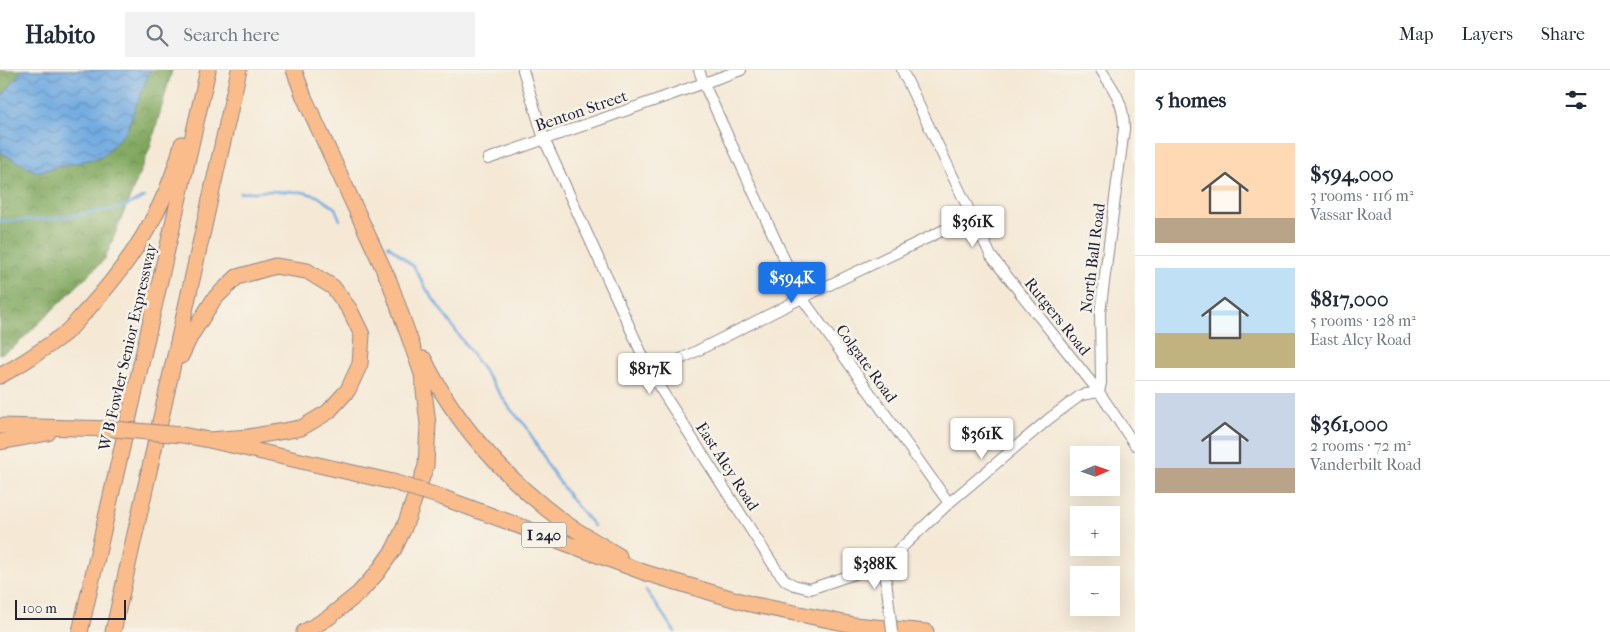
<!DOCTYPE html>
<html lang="en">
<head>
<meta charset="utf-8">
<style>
  body { margin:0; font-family:"IM FELL French Canon",serif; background:#f2f2f3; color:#1f2937; height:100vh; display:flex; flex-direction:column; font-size:19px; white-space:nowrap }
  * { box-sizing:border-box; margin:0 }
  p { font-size:16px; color:#747a83 }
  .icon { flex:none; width:28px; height:28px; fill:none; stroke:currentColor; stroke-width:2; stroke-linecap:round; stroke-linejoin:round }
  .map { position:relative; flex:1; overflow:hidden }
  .details { display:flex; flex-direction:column; background:#fff; width:475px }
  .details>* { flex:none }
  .needle { width:32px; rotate:88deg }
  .fabs { position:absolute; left:1070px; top:376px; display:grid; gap:10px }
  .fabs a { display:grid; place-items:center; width:50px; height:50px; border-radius:0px; background:#fff; box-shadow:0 5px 20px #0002; font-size:25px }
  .scale { position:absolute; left:15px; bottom:12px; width:111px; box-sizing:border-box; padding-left:5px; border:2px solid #22223b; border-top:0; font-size:14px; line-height:18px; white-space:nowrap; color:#22223b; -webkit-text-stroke:4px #f7f3e8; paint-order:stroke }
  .price { position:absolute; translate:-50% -42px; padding:0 11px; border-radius:5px; background:#fff; color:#222; font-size:16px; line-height:32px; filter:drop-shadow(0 1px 2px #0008) }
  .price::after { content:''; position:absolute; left:50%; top:30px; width:15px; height:11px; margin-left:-8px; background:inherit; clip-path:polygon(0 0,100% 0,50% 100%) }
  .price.on { background:#1a73e8; color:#fff }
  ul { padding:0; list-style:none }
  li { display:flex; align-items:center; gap:15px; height:125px; padding:0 20px }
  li+li { border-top:1px solid #e0e1e3 }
  li span { display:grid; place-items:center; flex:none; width:140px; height:100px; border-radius:0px; color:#555 }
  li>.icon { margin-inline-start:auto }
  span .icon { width:60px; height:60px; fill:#fffc; stroke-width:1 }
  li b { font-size:21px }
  h2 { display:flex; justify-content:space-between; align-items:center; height:60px; padding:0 20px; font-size:21px }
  header { display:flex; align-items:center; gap:30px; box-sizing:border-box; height:70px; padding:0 25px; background:#fff; border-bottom:1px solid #e0e1e3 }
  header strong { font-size:24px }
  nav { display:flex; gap:28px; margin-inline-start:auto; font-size:18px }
  .search { width:350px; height:45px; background:#f2f2f3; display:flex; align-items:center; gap:12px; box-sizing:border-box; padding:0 18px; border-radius:0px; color:#747a83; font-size:19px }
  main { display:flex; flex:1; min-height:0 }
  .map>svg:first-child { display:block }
  .forest { fill:url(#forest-crowns); stroke:#50644c }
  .water { fill:url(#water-waves); stroke:#4a668e }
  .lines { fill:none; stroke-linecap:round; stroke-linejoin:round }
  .stream { stroke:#71aae1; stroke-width:2.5 }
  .minor-casing { stroke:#8c8688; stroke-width:12 }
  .highway-casing { stroke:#8c8688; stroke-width:17 }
  .minor { stroke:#fff; stroke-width:10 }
  .highway { stroke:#fabc8b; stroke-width:15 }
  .minor-bridge-casing { stroke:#8c8688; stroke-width:12; stroke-linecap:butt }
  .highway-bridge-casing { stroke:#8c8688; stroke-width:17; stroke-linecap:butt }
  .minor-bridge { stroke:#fff; stroke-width:10 }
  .highway-bridge { stroke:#fabc8b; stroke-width:15 }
  .labels { text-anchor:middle; stroke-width:5; stroke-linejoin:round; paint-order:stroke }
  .shield { fill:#f7f3e8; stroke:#62616f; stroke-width:1 }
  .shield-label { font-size:15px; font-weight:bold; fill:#22223b }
  .street-label { font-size:16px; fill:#22223b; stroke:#f7f3e8 }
</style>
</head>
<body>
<header>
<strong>Habito</strong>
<div class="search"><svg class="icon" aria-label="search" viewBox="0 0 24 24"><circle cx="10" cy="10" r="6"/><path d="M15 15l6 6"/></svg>Search here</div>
<nav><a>Map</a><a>Layers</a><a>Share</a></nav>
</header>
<main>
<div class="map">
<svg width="1135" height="562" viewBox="0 0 1135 562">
  <defs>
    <pattern id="forest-crowns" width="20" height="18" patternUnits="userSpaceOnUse" patternTransform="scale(1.25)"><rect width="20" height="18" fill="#7ea65c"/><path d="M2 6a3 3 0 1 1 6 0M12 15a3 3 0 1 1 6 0" fill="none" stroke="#67874d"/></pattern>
    <pattern id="water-waves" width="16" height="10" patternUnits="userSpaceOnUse" patternTransform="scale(1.25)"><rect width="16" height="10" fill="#71aae1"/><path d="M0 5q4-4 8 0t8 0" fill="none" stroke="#5c8ab8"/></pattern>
  </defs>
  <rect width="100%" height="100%" fill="#f7f3e8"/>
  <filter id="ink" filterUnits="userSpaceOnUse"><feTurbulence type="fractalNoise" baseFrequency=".02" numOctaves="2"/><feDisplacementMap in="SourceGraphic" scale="10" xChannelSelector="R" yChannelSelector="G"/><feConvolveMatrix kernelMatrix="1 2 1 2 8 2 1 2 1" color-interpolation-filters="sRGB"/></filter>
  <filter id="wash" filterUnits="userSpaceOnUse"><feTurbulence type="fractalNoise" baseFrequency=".0096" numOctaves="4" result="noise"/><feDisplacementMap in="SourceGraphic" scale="20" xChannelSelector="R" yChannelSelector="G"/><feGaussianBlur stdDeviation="1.12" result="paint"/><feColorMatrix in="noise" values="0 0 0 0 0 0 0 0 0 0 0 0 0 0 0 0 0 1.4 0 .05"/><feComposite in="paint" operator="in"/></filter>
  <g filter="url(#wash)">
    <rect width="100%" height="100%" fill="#f5e9d6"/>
    <path class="forest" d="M0,0H172L151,75L105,189L14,277L0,284Z"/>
    <path class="water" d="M22,0H150L126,62L102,87L37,102L0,82V29Z"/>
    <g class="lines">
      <path class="stream" d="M240,123L267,121L303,122L317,126L335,138L340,150
        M0,151L50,149L121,138L145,127
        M388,175L414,197L427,220L512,341L526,356L547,394L571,429L594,456
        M646,520L675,562"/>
    </g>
  </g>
  <g filter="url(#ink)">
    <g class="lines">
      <g class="minor-casing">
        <path id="minor" d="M523,0L544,69L651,304L776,499L786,511L794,515L810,519L884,494L949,433L1050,348L1081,325L1099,322
          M699,0L704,14L802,228L949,433
          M902,0L991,186L1099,322
          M1101,0C1115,21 1124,33 1124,59L1100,243L1101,313L1099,322L1135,375
          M488,89L741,0
          M651,304L802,228L971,147
          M884,494L890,543"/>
      </g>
      <g class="highway-casing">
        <path id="highway" d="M294,0L304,27L390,213L422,304L428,354L426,396L404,458L394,479L377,503L359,523L328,548L304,562
          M181,286L190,267L214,229L237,207L275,196L307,201L333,217L350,240L362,265L360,294L348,320L328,342L301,358L249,367L209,370
          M424,289C454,352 505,408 561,450C579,463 600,474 619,486
          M0,306C22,294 44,279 64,264C73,257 80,247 88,239C130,193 167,136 182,74
          M0,356L114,359
          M182,365L209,370L393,412
          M0,372L48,363
          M441,427L646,503L750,534L854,555L926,562
          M80,562L208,0
          M113,562L239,0"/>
      </g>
      <use href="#minor" class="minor"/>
      <use href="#highway" class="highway"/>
      <g class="minor-bridge-casing">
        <path id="minor-bridge" d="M890,543L892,562"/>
      </g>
      <g class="highway-bridge-casing">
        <path id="highway-bridge" d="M114,359L182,365
          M393,412L441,427"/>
      </g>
      <use href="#minor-bridge" class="minor-bridge"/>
      <use href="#highway-bridge" class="highway-bridge"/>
    </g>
  </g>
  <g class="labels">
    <rect class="shield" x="521.5" y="452.5" width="45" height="25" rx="4"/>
    <g class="shield-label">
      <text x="544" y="470">I 240</text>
    </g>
    <g class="street-label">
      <text transform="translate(581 40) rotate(-19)" y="6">Benton Street</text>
      <text transform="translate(1092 188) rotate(-83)" y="6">North Ball Road</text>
      <text transform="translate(1058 246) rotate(51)" y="6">Rutgers Road</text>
      <text transform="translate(127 277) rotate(-77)" y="6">W B Fowler Senior Expressway</text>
      <text transform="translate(867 293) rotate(54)" y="6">Colgate Road</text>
      <text transform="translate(728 396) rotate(57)" y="6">East Alcy Road</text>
    </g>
  </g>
</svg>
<div class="fabs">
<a><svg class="needle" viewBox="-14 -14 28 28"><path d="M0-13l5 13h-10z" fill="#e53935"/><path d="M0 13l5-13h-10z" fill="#747a83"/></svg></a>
<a>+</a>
<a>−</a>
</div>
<div class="scale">100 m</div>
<b class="price" style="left:973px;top:178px">$361K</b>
<b class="price on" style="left:792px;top:234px">$594K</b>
<b class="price" style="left:650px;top:325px">$817K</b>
<b class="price" style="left:982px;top:390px">$361K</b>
<b class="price" style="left:875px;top:520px">$388K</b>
</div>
<section class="details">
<h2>5 homes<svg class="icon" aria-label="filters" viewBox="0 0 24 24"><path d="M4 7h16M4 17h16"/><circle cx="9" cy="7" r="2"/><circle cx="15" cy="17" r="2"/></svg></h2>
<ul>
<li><span style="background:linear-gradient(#ffd9b3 75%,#b9a48a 0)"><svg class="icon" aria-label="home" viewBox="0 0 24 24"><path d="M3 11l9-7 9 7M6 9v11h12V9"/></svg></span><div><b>$594,000</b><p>3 rooms · 116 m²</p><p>Vassar Road</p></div></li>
<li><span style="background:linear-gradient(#bfe0f5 65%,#c2b280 0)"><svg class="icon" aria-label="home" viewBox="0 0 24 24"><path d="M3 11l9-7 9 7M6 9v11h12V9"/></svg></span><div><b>$817,000</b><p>5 rooms · 128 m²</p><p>East Alcy Road</p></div></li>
<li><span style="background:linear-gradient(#c9d6e8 75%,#b9a48a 0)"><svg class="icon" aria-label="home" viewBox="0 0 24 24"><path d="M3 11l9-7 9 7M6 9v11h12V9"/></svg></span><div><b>$361,000</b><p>2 rooms · 72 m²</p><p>Vanderbilt Road</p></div></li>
</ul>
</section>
</main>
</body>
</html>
